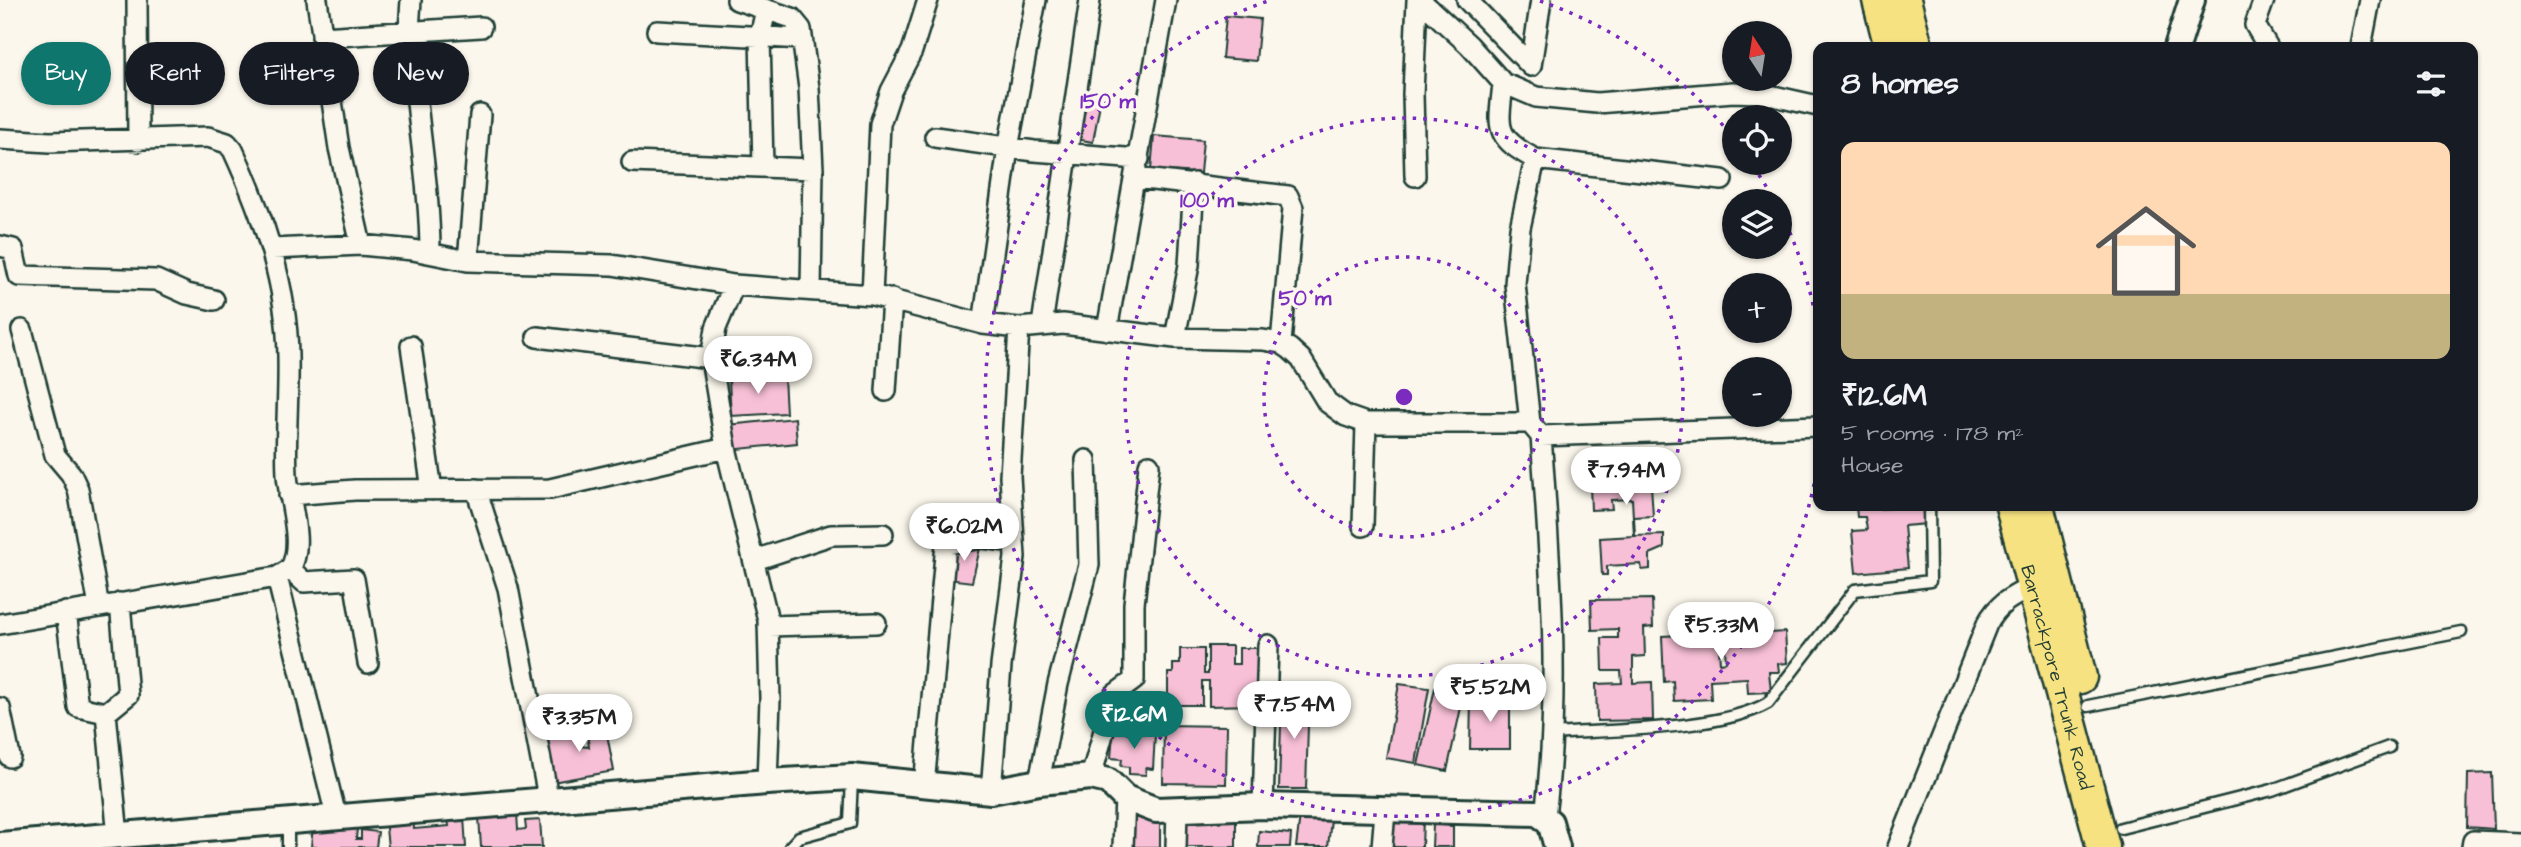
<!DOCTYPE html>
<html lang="en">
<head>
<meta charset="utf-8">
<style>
  body { margin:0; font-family:"Architects Daughter",sans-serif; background:#20242c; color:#f1f3f6; height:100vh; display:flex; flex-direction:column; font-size:26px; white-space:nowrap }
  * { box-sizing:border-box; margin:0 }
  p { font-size:23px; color:#9ea1a6 }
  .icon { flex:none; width:38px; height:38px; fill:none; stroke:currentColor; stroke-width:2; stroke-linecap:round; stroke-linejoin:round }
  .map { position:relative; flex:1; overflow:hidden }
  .side { position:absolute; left:1813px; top:42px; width:665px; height:469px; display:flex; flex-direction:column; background:#171b24; border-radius:14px; box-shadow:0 2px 5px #0004 }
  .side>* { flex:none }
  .banner { position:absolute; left:21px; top:42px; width:665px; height:63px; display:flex; gap:14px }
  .needle { width:46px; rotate:348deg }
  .buttons { position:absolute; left:1722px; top:21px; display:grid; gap:14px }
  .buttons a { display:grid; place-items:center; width:70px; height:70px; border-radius:50%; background:#171b24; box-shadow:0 2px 5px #0004; font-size:35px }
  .price { position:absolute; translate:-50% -60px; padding:0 16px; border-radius:24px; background:#fff; color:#222; font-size:23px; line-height:46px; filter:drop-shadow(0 2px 4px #0008) }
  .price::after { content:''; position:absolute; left:50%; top:42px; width:21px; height:16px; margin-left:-10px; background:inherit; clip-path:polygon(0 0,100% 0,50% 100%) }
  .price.active { background:#0f766e; color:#fff }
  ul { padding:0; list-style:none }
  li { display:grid; align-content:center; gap:14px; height:371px; padding:0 28px }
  li span { display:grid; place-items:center; height:217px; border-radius:14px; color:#555 }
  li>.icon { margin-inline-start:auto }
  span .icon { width:126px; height:126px; fill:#fffc; stroke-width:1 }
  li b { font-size:30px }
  h2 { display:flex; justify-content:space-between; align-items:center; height:84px; padding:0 28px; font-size:30px }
  .pill { padding:0 24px; border-radius:32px; background:#171b24; box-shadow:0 2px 5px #0004; font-size:24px; line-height:63px }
  .pill.active { background:#0f766e; color:#fff }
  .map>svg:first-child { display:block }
  .building { fill:#f8c0d6; stroke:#1f3d34; stroke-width:2 }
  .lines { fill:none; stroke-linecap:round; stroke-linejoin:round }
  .service-casing { stroke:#1f3d34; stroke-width:15 }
  .minor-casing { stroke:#1f3d34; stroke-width:24 }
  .tertiary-casing { stroke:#1f3d34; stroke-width:30 }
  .primary-casing { stroke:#1f3d34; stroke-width:37 }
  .service { stroke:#fbf7ec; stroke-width:10 }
  .minor { stroke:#fbf7ec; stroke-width:19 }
  .tertiary { stroke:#fbf7ec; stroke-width:24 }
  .primary { stroke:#f7e281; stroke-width:32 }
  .ring { fill:none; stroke:#7b2cbf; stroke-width:3.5; stroke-dasharray:3.5 7 }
  .labels { text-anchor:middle; stroke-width:7; stroke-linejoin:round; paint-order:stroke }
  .street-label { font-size:19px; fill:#1f3d34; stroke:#fbf7ec }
  .centre { fill:#7b2cbf; stroke:#fbf7ec; stroke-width:3.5 }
  .ring-label { font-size:21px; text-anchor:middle; font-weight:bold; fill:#7b2cbf; stroke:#fbf7ec; stroke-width:7; stroke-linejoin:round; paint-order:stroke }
</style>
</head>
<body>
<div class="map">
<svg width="2521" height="847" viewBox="0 0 2521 847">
  <rect width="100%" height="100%" fill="#fbf7ec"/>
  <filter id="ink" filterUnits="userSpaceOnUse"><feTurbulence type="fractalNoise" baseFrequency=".0143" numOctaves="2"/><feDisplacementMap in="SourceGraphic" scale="14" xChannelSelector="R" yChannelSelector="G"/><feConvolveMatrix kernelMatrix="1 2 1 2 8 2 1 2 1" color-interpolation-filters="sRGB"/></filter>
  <g filter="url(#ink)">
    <path class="building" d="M1226,16L1260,19L1256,61L1222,58Z
      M1082,100L1100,103L1093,142L1076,139Z
      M1154,136L1203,140L1200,173L1151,170Z
      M784,377L786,413L731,416L729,380Z
      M795,418L797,443L730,450L728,425Z
      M1661,459L1662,485H1651L1653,516L1634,517L1635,536L1664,535V548L1650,554V569L1642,570L1641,564L1607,566V575H1602L1600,538L1634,536L1632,499L1611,500L1612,509L1591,510L1589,462Z
      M1856,506H1877V509L1925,506L1927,524L1904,526L1908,568L1856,573L1852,531L1867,530L1865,517H1857Z
      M981,544L972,582L947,579L952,549Z
      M1652,599L1653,627L1644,628L1645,656L1633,657V683L1652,682L1653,720L1597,721L1596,684L1622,683L1621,671H1603L1602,638H1618V629L1592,630L1591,600Z
      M1785,632L1787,663L1778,664L1779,672H1769L1771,692L1748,693L1747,678L1710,680L1711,699L1674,701L1673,681L1664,682L1662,636L1718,633L1720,663L1726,662L1724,636Z
      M1208,646H1232V664H1239V648H1258V705L1209,706V681H1202V705H1168V673H1173V664H1180V649H1204V674H1208Z
      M1399,684L1429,688L1416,763L1386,758Z
      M1435,688L1464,694L1447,771L1418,765Z
      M1282,693L1309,694L1306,789H1279Z
      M1471,698L1510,699V749H1470Z
      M605,724L614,771L552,782L544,736L578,730L580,746L589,747L586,727Z
      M1164,725L1227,726L1226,784L1163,783Z
      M1113,732L1155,734L1153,769L1146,768V775L1129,774V767L1121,766L1122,759L1111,758Z
      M2492,773L2494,829L2467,827L2468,774Z
      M517,813L518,830L526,829L525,821L540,820L542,847H481L479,817Z
      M1132,814H1160V847H1132Z
      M1300,816L1331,819L1328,847H1296Z
      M413,817L414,829L449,826L448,818L464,817L466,847H388L385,819Z
      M1389,818L1423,819L1422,847H1388Z
      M1185,820H1236V847H1181Z
      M313,825L357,829L356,839H361V830L378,832L376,847H311Z
      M1433,825L1453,826V847H1432Z
      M1259,831L1291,834L1290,847H1258Z"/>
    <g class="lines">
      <g class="service-casing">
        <path id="service" d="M2088,706L2461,632
          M1553,734C1609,730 1722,730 1768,703L1855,590L1930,581L1929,506
          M2121,828L2272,790L2389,747
          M288,847V823
          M790,847L799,837L850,823L852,778"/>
      </g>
      <g class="minor-casing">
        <path id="minor" d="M137,0L138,141
          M317,0L339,148L361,245
          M737,0L792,18L801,29L809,88L813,169L811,289
          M1420,0L1469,45L1503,83L1536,97L1597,103L1733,92L1760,93L1818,106
          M1467,0L1531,66
          M2264,0L2255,25L2268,47
          M409,30L411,0
          M412,30C413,105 430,178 430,253
          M657,31L802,39
          M322,37L481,27
          M2361,47L2370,0
          M1531,66L1541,0
          M1503,83C1499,127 1492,136 1535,159L1722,180
          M935,137L1034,151L1139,159
          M0,139L50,142L208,137L227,143L233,150C263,215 287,284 288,356C289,396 285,435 287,475C289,502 305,545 290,569L277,577L0,624
          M632,162L813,169
          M763,167L760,36L766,10
          M1415,176L1413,94L1417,0
          M1136,178L1288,196L1293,208L1281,343
          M0,246L13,249L19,276L156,280L187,294L214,300
          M272,249L361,245L413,250L468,261L612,265L734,285L872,295L983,324L1019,328L1063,324L1175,338L1263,340L1281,343L1290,349L1301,359L1327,402L1346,416L1366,423H1530L1541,436C1550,562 1561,690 1545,816
          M468,261L480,115
          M734,285L716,328L711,358L726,448L768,620L770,699L767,782
          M872,295L880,124L891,91L912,51L928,0
          M983,324L1008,148L1036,0
          M1042,325L1090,0
          M22,330L55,455L71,474L78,489L99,607
          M1107,330L1166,0
          M537,337L711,358
          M1175,338L1189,265L1194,183
          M411,346L432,490
          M886,391L892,299
          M1530,423L1515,284L1520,228L1535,159
          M1541,436L1818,426
          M476,489L508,588L549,802
          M289,495L355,490L550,489L726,448
          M1363,526L1366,423
          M755,560L831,535L883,534
          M290,569L304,582L354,579L368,663
          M277,577L336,816
          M66,612L78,707L106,713
          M768,626L876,623
          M0,708L10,757
          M1091,777L1114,695L1134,680V604L1149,465
          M1039,782L1058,684L1089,565L1086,460
          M924,786L946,544L983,538L1014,542
          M991,791L1001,666L1015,557L1010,476L1019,328
          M1263,806L1268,645
          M118,836L106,713L128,695L120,603
          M1123,847L1125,798
          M1176,847L1177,808
          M1382,847L1385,811
          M1898,847L1987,624C1998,603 2013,596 2033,586
          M2472,847L2473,841L2521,843"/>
      </g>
      <g class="tertiary-casing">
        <path id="tertiary" d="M2177,47L2192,0
          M0,845L767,782L852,777L991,791L1039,782L1091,777L1108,781L1125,798L1156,810L1263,806L1537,813L1550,822L1557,847"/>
      </g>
      <g class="primary-casing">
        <g id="primary">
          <path d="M1879,0L1891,47"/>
          <path d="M1904,0L1916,47"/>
          <path id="s1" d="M2012,506L2103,847"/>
          <path d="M2037,506L2080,677"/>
        </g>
      </g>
      <use href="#service" class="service"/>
      <use href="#minor" class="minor"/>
      <use href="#tertiary" class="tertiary"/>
      <use href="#primary" class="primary"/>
    </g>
  </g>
  <g class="ring">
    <circle cx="1404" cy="397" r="140"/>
    <circle cx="1404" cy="397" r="279"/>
    <path d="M1818 463A419 419 0 1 1 1268 1M1540 1A419 419 0 0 1 1734 139M1753 166A419 419 0 0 1 1774 200M1781 213A419 419 0 0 1 1818 331"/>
  </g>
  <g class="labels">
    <g class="street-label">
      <text dy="7" stroke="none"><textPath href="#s1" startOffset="177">Barrackpore Trunk Road</textPath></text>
    </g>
  </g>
  <circle cx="1404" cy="397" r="10" class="centre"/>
  <g class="ring-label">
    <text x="1108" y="108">150 m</text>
    <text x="1207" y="207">100 m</text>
    <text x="1305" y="305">50 m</text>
  </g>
</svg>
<div class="buttons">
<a><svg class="needle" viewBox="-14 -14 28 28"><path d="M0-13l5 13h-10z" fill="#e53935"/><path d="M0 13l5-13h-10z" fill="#9ea1a6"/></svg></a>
<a><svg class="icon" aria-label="locate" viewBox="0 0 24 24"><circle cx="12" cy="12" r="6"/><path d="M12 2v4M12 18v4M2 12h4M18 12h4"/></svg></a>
<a><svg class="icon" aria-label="layers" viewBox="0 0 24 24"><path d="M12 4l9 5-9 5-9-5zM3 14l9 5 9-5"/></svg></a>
<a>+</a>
<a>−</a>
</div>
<b class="price" style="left:758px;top:396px">₹6.34M</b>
<b class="price" style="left:1626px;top:507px">₹7.94M</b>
<b class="price" style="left:964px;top:563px">₹6.02M</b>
<b class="price" style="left:1721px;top:662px">₹5.33M</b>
<b class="price" style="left:1490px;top:724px">₹5.52M</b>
<b class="price" style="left:1294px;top:741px">₹7.54M</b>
<b class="price active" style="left:1134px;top:751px">₹12.6M</b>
<b class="price" style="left:579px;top:754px">₹3.35M</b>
<div class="banner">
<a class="pill active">Buy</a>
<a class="pill">Rent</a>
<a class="pill">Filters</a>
<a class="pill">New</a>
</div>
<section class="side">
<h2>8 homes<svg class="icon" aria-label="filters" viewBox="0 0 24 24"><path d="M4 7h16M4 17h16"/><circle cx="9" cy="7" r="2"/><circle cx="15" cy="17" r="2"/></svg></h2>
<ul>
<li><span style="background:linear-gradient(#ffd9b3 70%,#c2b280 0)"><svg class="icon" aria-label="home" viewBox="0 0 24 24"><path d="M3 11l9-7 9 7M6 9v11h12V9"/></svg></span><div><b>₹12.6M</b><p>5 rooms · 178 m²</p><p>House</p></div></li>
</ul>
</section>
</div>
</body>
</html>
